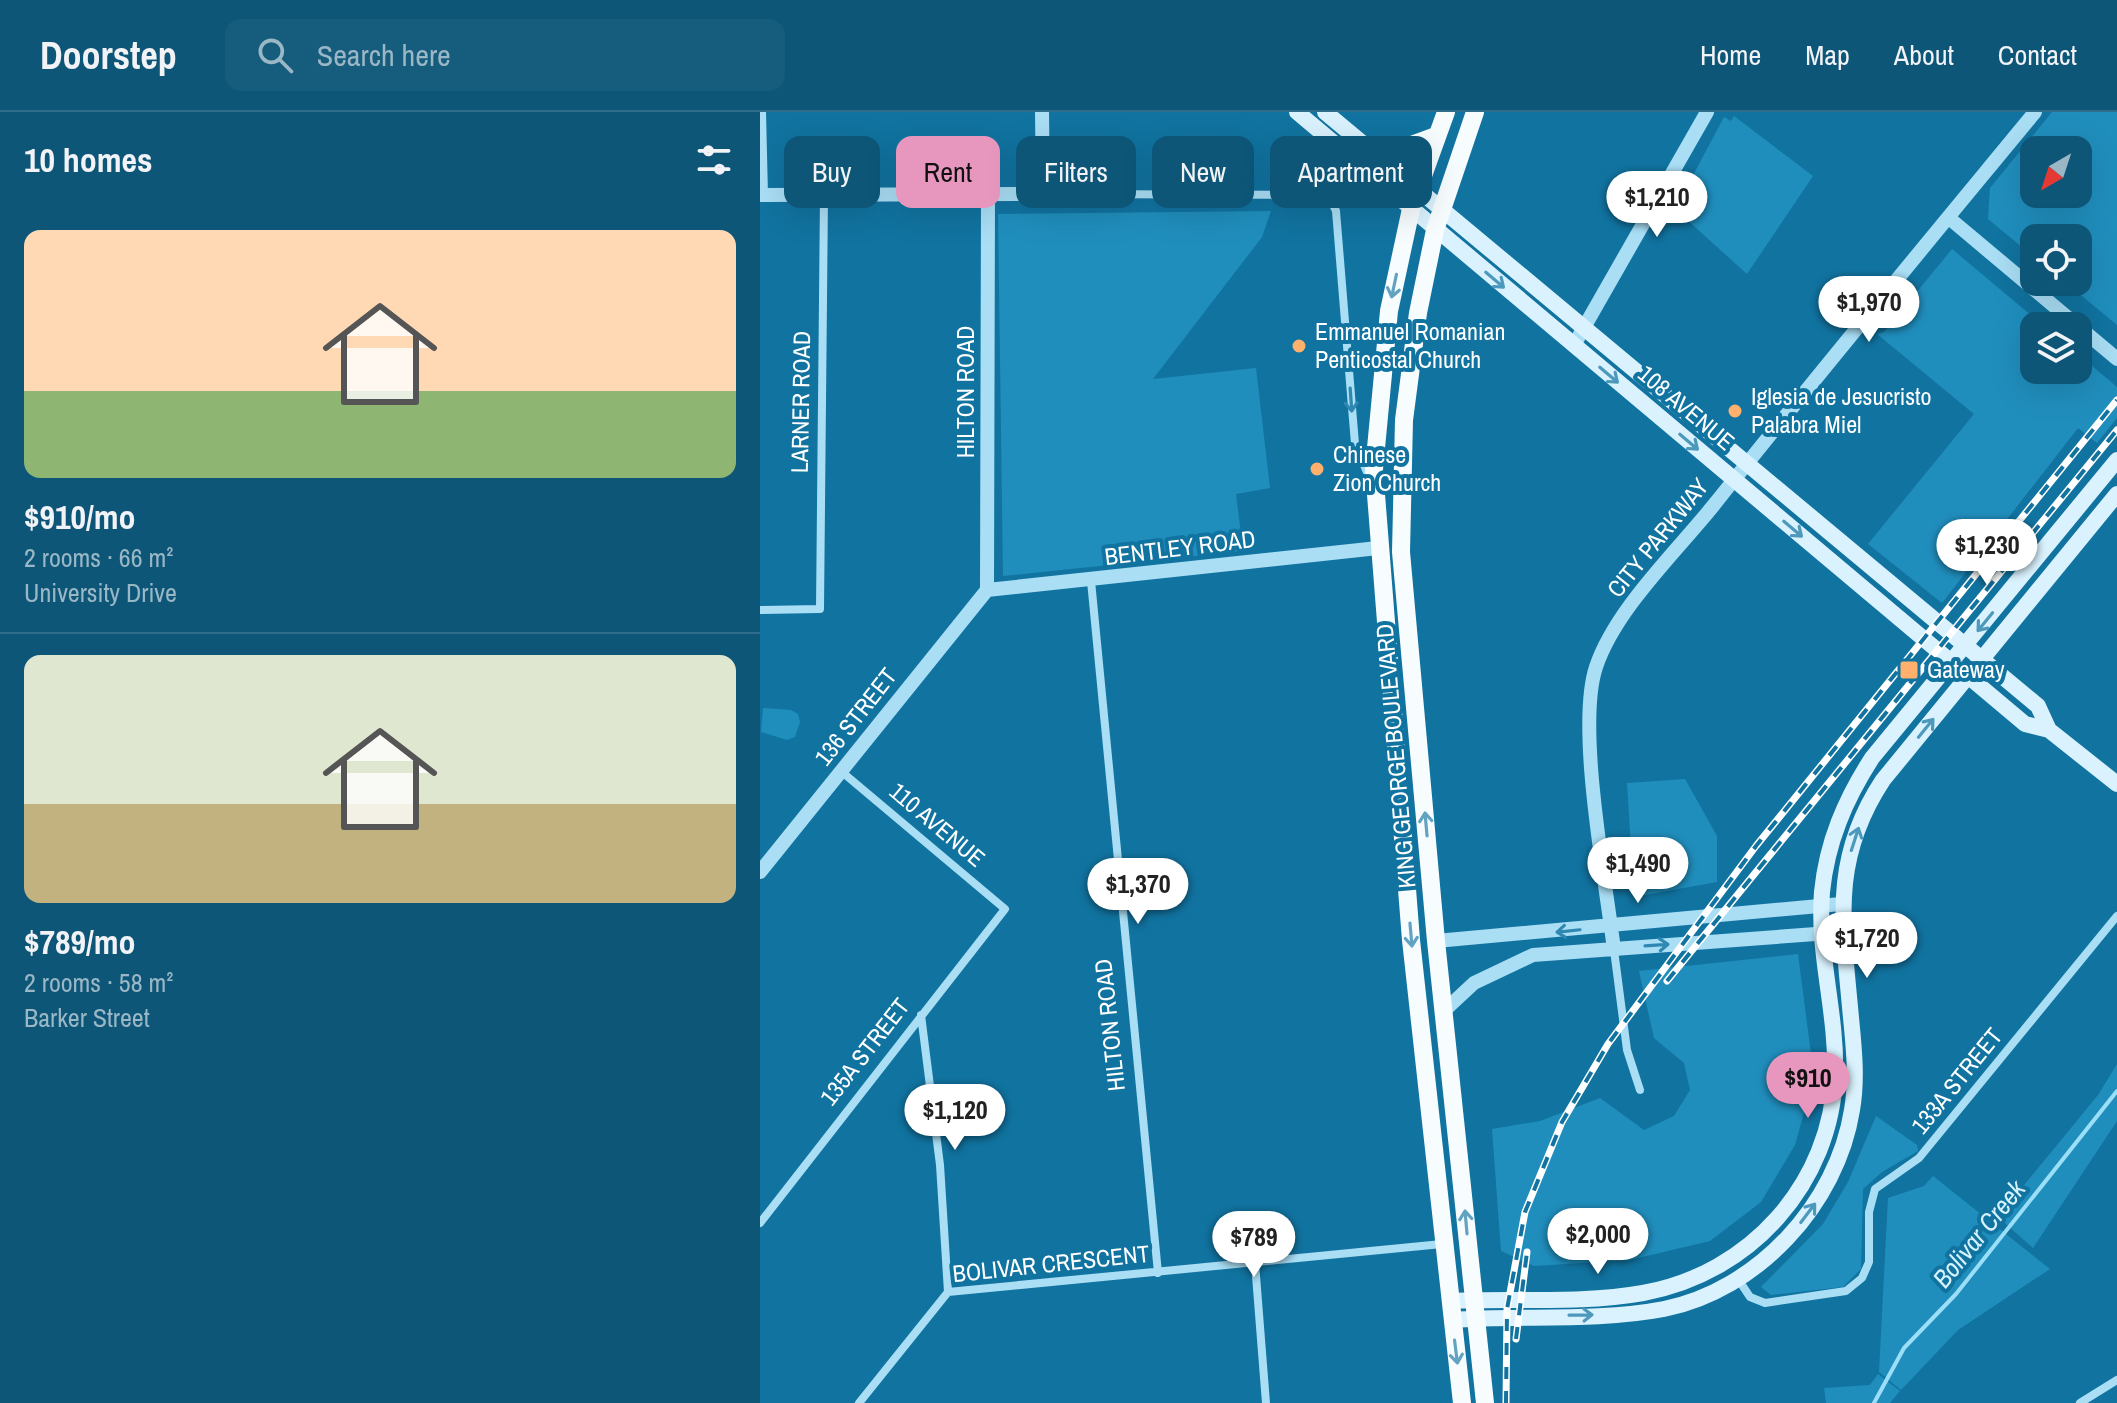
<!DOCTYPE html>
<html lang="en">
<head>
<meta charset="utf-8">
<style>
  body { margin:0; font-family:"Archivo Narrow",sans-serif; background:#165c7d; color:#f1f3f6; height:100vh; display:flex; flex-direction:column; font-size:30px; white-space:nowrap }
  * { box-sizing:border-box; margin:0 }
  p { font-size:26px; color:#9ab7c6 }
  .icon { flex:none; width:44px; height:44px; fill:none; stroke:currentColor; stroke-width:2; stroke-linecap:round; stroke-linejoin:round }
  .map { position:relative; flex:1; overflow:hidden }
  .drawer { display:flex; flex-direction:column; background:#0d5678; width:760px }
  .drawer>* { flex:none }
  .top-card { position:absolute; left:24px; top:24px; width:760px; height:72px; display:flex; gap:16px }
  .needle { width:52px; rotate:219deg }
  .buttons { position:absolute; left:1260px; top:24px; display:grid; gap:16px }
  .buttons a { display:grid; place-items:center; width:72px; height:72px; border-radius:16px; background:#0d5678; box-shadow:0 8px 32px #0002; font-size:40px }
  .price { position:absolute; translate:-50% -68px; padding:0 18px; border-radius:28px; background:#fff; color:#222; font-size:26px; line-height:52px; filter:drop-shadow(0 2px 4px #0008) }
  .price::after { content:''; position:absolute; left:50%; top:48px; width:24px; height:18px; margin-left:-12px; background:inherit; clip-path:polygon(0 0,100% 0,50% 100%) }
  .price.on { background:#e797bd; color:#111 }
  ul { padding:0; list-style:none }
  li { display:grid; align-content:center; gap:16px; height:424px; padding:0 24px }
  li+li { border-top:2px solid #2d6c8a }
  li span { display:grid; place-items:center; height:248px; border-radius:16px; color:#555 }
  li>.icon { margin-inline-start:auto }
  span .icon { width:144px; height:144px; fill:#fffc; stroke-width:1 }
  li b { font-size:34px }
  h2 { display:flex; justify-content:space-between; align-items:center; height:96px; padding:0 24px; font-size:34px }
  .pill { padding:0 28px; border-radius:16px; background:#0d5678; box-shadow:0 8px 32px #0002; font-size:28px; line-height:72px }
  .pill.on { background:#e797bd; color:#111 }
  header { display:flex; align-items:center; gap:48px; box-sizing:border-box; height:112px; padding:0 40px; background:#0d5678; border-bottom:2px solid #2d6c8a }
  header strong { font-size:38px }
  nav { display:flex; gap:44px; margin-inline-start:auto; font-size:28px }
  .search { width:560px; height:72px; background:#165c7d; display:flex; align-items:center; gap:20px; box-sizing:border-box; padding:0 28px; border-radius:16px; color:#9ab7c6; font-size:30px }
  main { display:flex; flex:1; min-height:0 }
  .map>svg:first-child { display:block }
  .green { fill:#208ebd; fill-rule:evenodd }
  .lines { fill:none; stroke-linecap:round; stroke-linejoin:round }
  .stream { stroke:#9bdef8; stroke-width:4 }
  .minor { stroke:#a9def5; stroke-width:8 }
  .tertiary { stroke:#a9def5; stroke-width:14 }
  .secondary { stroke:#d9f2fe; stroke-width:16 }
  .primary { stroke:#f7fcff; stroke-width:18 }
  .rail-casing { stroke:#fff; stroke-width:7 }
  .rail { stroke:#1173a0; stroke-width:4; stroke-dasharray:12; stroke-linecap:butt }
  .oneway { stroke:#4d99bc }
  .oneway2 { stroke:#62a3c1 }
  .oneway3 { stroke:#2f88b1 }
  .poi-dot { fill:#ffb06d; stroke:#1173a0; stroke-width:3 }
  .labels { text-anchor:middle; stroke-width:8; stroke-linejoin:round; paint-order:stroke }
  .poi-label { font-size:24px; fill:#fff; stroke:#1173a0; text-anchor:start }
  .street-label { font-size:24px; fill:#fff; stroke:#1173a0 }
  .water-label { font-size:26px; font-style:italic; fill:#d6f2fd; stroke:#1173a0 }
</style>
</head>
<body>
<header>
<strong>Doorstep</strong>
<div class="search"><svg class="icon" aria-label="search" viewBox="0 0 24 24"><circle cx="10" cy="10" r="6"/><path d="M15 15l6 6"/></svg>Search here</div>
<nav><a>Home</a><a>Map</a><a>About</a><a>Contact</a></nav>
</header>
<main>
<section class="drawer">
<h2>10 homes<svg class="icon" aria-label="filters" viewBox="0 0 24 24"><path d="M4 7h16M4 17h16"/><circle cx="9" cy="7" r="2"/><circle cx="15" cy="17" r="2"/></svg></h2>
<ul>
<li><span style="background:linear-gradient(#ffd9b3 65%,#8fb573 0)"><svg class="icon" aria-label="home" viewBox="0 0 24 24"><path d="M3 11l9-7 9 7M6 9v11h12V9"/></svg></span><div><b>$910/mo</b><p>2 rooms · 66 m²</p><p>University Drive</p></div></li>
<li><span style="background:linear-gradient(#dfe7d0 60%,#c2b280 0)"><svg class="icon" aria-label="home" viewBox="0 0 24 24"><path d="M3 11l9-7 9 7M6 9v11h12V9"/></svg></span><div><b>$789/mo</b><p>2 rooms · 58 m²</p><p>Barker Street</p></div></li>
</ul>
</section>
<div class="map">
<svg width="1357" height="1291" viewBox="0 0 1357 1291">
  <rect width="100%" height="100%" fill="#1173a0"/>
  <path class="green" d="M1292,0H1357V213L1305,170H1318V126H1274V145L1228,107L1230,76ZM1274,38H1318V82H1274Z
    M974,4L1053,64L987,162L915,97L964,5L971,9Z
    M511,99L502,125L393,267L496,256L510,376L476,382L483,439L243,464L238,102Z
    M1192,137L1284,214H1274V258H1318V242L1357,275V306L1337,331L1318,316L1182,491L1108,432L1214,302L1117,222L1124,220Z
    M3,596L31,598L38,602L40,610L35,625L27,628L1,620Z
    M925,667L957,724V770L874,785L867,671Z
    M1038,842L1054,965L1035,1033L1001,1090L950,1129L870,1148L774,1154L741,1139L732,1017L780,1009L840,986L884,1018L914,1004L930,978L924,951L894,926L879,859Z
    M1357,952V1009L1273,1136L1238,1105L1338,983Z
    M1116,1004L1157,1033L1158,1039L1122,1060L1103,1077L1101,1157L1083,1175L1011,1183L1001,1175L1063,1112L1088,1070Z
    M1173,1064L1290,1157L1198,1218L1141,1278L1119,1260L1128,1086L1164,1074Z
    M1118,1262L1140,1279L1130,1291H1066L1064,1276L1110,1273Z"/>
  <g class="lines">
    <path class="stream" d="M1114,1291L1144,1236L1196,1182L1357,979"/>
    <path class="minor" d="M2,0L4,83
      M283,82L562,83L571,88L576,99L595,332L609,365
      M514,84L527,29
      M331,469L398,1161
      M0,498L60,497L64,83
      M854,838L867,938L880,978
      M161,903L180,1053L188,1180
      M0,1111L245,797L82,660
      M495,1151L506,1291
      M978,1167L990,1185L1005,1191L1086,1179L1102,1166L1109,1150V1100L1115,1077L1159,1046L1357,804
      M99,1291L188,1180L682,1132
      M1320,1291L1357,1268"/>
    <path class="tertiary" d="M0,83L283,82L282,0
      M1189,106L1357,247
      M814,233L947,0
      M227,478L228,83
      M227,478L618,436
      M0,760L227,478
      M676,829L1081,792
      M854,838C846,770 816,615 836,555C855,498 915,441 953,394C1059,261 1167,131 1275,0
      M685,898L714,871L773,843L1083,820"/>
    <path class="secondary" d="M537,0L1265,612L1289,618L1357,672
      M565,0L1278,594L1289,618
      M690,1189C753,1186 821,1192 883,1181C990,1162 1072,1071 1075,962C1077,901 1057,841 1062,780C1067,730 1085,688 1112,646L1357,348
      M692,1208C762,1203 835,1210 904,1197C998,1178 1077,1092 1092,998C1098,963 1093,929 1090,895C1082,808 1072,745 1123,668L1357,382"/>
    <path class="primary" d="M686,0L651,97L629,199L614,357L651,828L702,1291
      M715,0L675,118L658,201L644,308L641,440L676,829L725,1291
      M619,45L676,24"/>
    <g class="rail-casing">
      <path id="rail" d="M907,869L1357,318
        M756,1227L767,1140
        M746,1291L747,1197L765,1100L802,1010L848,932L996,734L1357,288"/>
    </g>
    <use href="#rail" class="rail"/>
  </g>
  <defs><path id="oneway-shaft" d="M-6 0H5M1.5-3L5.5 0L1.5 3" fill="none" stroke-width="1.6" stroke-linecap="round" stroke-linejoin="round" transform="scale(2)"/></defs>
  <g class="oneway">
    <use href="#oneway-shaft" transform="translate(735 168) rotate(40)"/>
    <use href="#oneway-shaft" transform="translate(849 263) rotate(40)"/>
    <use href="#oneway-shaft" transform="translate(929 330) rotate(40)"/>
    <use href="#oneway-shaft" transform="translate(1033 417) rotate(40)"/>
    <use href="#oneway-shaft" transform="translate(1225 510) rotate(129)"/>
    <use href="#oneway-shaft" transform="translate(1166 616) rotate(-51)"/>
    <use href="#oneway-shaft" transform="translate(1095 727) rotate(-72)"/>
    <use href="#oneway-shaft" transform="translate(1048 1101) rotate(-53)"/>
    <use href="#oneway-shaft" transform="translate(821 1203) rotate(-1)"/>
  </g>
  <g class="oneway2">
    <use href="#oneway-shaft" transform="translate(634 174) rotate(102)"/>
    <use href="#oneway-shaft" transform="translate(666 712) rotate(-95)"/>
    <use href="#oneway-shaft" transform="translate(651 823) rotate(85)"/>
    <use href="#oneway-shaft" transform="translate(706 1110) rotate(-95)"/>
    <use href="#oneway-shaft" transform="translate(696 1240) rotate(83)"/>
  </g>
  <g class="oneway3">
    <use href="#oneway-shaft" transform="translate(591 288) rotate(86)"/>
    <use href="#oneway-shaft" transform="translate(808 819) rotate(174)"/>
    <use href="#oneway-shaft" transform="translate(897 833) rotate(-4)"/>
  </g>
  <g class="poi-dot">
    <circle cx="539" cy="234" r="8"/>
    <circle cx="975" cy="299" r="8"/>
    <circle cx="557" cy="357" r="8"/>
    <rect x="1139" y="548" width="20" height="20" rx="4"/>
  </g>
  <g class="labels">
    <g class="poi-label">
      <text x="555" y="228">Emmanuel Romanian<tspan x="555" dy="28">Penticostal Church</tspan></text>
      <text x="991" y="293">Iglesia de Jesucristo<tspan x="991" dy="28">Palabra Miel</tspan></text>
      <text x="573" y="351">Chinese<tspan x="573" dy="28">Zion Church</tspan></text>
      <text x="1167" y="566">Gateway</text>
    </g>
    <g class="street-label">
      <text transform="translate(206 280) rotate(-90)" y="8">HILTON ROAD</text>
      <text transform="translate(41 290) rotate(-89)" y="8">LARNER ROAD</text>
      <text transform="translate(926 296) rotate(40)" y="8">108 AVENUE</text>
      <text transform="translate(898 426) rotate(-51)" y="8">CITY PARKWAY</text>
      <text transform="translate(420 436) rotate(-7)" y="8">BENTLEY ROAD</text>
      <text transform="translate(96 605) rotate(-52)" y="8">136 STREET</text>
      <text transform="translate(636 644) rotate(-95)" y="8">KING GEORGE BOULEVARD</text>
      <text transform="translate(177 713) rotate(40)" y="8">110 AVENUE</text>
      <text transform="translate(350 913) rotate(-96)" y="8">HILTON ROAD</text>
      <text transform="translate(105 940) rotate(-52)" y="8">135A STREET</text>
      <text transform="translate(1197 969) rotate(-51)" y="8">133A STREET</text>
      <text transform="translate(291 1152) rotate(-6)" y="8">BOLIVAR CRESCENT</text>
    </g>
    <g class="water-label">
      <text transform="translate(1219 1122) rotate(-51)" y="9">Bolivar Creek</text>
    </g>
  </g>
</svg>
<div class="buttons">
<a><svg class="needle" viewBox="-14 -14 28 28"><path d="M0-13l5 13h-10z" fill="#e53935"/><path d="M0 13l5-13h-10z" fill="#9ab7c6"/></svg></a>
<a><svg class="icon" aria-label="locate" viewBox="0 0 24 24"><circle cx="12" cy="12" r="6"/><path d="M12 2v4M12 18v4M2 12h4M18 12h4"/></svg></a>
<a><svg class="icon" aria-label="layers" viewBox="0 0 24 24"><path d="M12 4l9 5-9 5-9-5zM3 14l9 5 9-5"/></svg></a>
</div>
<b class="price" style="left:897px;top:127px">$1,210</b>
<b class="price" style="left:1109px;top:232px">$1,970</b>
<b class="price" style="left:1227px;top:475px">$1,230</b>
<b class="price" style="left:878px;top:793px">$1,490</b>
<b class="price" style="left:378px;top:814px">$1,370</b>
<b class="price" style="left:1107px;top:868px">$1,720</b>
<b class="price on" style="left:1048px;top:1008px">$910</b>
<b class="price" style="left:195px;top:1040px">$1,120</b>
<b class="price" style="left:838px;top:1164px">$2,000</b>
<b class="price" style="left:494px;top:1167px">$789</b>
<div class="top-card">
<a class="pill">Buy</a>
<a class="pill on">Rent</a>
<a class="pill">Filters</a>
<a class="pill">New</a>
<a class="pill">Apartment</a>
</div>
</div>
</main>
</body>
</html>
